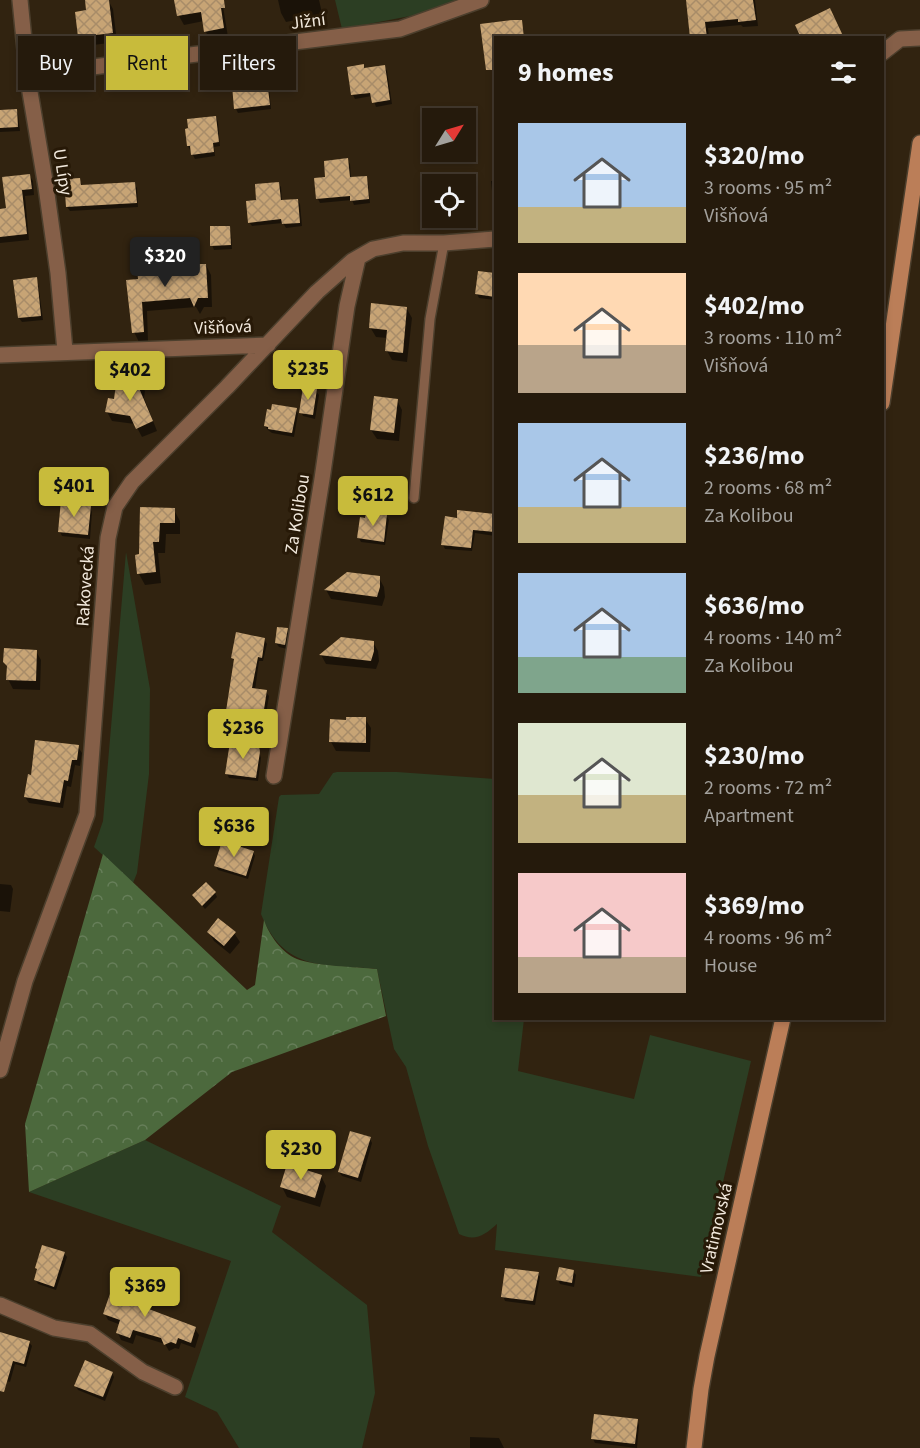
<!DOCTYPE html>
<html lang="en">
<head>
<meta charset="utf-8">
<style>
  body { margin:0; font-family:"Source Sans 3",sans-serif; background:#31271a; color:#f1f3f6; height:100vh; display:flex; flex-direction:column; font-size:22px; white-space:nowrap }
  * { box-sizing:border-box; margin:0 }
  p { font-size:20px; color:#a3a19d }
  .icon { flex:none; width:33px; height:33px; fill:none; stroke:currentColor; stroke-width:2; stroke-linecap:round; stroke-linejoin:round }
  .map { position:relative; flex:1; overflow:hidden }
  .drawer { position:absolute; left:494px; top:36px; width:390px; height:984px; display:flex; flex-direction:column; background:#251a0c; border-radius:0px; box-shadow:0 3px 9px #0003,0 0 0 2px #42382d }
  .drawer>* { flex:none }
  .guide { position:absolute; left:18px; top:36px; width:386px; height:54px; display:flex; gap:12px }
  .needle { width:39px; rotate:53deg }
  .buttons { position:absolute; left:422px; top:108px; display:grid; gap:12px }
  .buttons a { display:grid; place-items:center; width:54px; height:54px; border-radius:0px; background:#251a0c; box-shadow:0 3px 9px #0003,0 0 0 2px #42382d; font-size:30px }
  .price { position:absolute; translate:-50% -51px; padding:0 14px; border-radius:6px; background:#c8bb3b; color:#111; font-size:20px; line-height:39px; filter:drop-shadow(0 2px 3px #0008) }
  .price::after { content:''; position:absolute; left:50%; top:36px; width:18px; height:14px; margin-left:-9px; background:inherit; clip-path:polygon(0 0,100% 0,50% 100%) }
  .price.current { background:#222; color:#fff }
  ul { padding:0; list-style:none }
  li { display:flex; align-items:center; gap:18px; height:150px; padding:0 24px }
  li span { display:grid; place-items:center; flex:none; width:168px; height:120px; border-radius:0px; color:#555 }
  li>.icon { margin-inline-start:auto }
  span .icon { width:72px; height:72px; fill:#fffc; stroke-width:1 }
  li b { font-size:26px }
  h2 { display:flex; justify-content:space-between; align-items:center; height:72px; padding:0 24px; font-size:26px }
  .tag { padding:0 21px; border-radius:0px; background:#251a0c; box-shadow:0 3px 9px #0003,0 0 0 2px #42382d; font-size:21px; line-height:54px }
  .tag.current { background:#c8bb3b; color:#111 }
  .map>svg:first-child { display:block }
  .grass { fill:#2c3e23 }
  .forest { fill:url(#forest-crowns) }
  .shadow { fill:#0007 }
  .building { fill:url(#building-cross-hatch) }
  .lines { fill:none; stroke-linecap:round; stroke-linejoin:round }
  .service-casing { stroke:#4c3f2d; stroke-width:12 }
  .minor-casing { stroke:#4c3f2d; stroke-width:18 }
  .secondary-casing { stroke:#4c3f2d; stroke-width:18 }
  .service { stroke:#855f48; stroke-width:9 }
  .minor { stroke:#855f48; stroke-width:15 }
  .secondary { stroke:#bb7e58; stroke-width:15 }
  .labels { text-anchor:middle; stroke-width:6; stroke-linejoin:round; paint-order:stroke }
  .street-label { font-size:18px; fill:#f2e9dd; stroke:#271907 }
</style>
</head>
<body>
<div class="map">
<svg width="920" height="1448" viewBox="0 0 920 1448">
  <defs>
    <pattern id="forest-crowns" width="20" height="18" patternUnits="userSpaceOnUse" patternTransform="scale(1.5)"><rect width="20" height="18" fill="#4c693d"/><path d="M2 6a3 3 0 1 1 6 0M12 15a3 3 0 1 1 6 0" fill="none" stroke="#667e59"/></pattern>
    <pattern id="building-cross-hatch" width="8" height="8" patternUnits="userSpaceOnUse" patternTransform="scale(1.5)"><rect width="8" height="8" fill="#c7a475"/><path d="M0 0l8 8M0 8l8-8" fill="none" stroke="#a88c68"/></pattern>
  </defs>
  <rect width="100%" height="100%" fill="#312310"/>
  <path class="grass" d="M335,0H458L426,13L342,29Z
    M126,552L150,689L149,774L137,873L133,883L94,847L103,821Z
    M337,772H397L495,779V1018L524,1019L518,1071L634,1099L650,1035L751,1061L701,1277L495,1250L497,1224C485,1235 475,1242 459,1234L428,1146L406,1067L394,1049L377,969C324,964 284,972 261,914L279,797L281,795L319,794L333,773Z
    M145,1140L281,1206L272,1232L367,1305L375,1393L362,1448H239L217,1412L185,1397L231,1261L29,1192Z"/>
  <path class="forest" d="M103,854L247,990L255,985L264,920C269,935 282,953 297,959C314,966 357,967 377,969L386,1016L232,1072L145,1140L29,1192L25,1124Z"/>
  <path class="shadow" d="M104,0H108L113,9L117,42L85,46L79,36L88,12Z
    M181,0H222L228,37L211,40L205,31L204,21L184,25L179,16Z
    M278,0H319L323,17L312,20L310,17L286,22L281,13Z
    M687,0H755L758,26L743,27L741,25L708,28L709,38H691Z
    M363,66L365,70L385,67L387,71L392,104L376,107L372,96L355,99L353,95Z
    M266,83L269,87L271,109L238,113L236,109Z
    M16,110L18,114L20,131L0,132V112Z
    M216,117L218,122L220,146L214,147L215,156L195,159L188,146Z
    M347,160L350,164L351,178L366,177L368,181L370,203L354,205L352,200L320,203L318,199L316,179L327,178Z
    M29,175L33,181L34,195L25,196L29,240L0,243V210L7,209Z
    M80,179L82,187L134,183L137,188L138,207L70,211L67,207L66,180Z
    M491,181H495V205L493,201Z
    M278,183L281,187L282,202L297,200L300,204L302,226L286,228L283,223L252,226L249,222L258,201Z
    M229,227L231,232L232,249L214,250L212,245Z
    M206,265L211,275L212,307H204L200,314L196,307L147,311L148,341L139,342L134,332L128,282Z
    M495,274V300L479,298L477,294Z
    M36,279L38,283L43,320L22,322L19,318Z
    M407,309L412,318L407,362L392,360L387,351L388,338L376,337L370,327Z
    M139,382L145,391L144,398L157,431L142,437L135,424L112,421L107,412L115,401Z
    M316,391L319,395L315,419L303,416L301,412Z
    M397,400L402,410L399,441L377,439L371,430Z
    M296,410L298,414L294,437L272,433L268,430L265,426Z
    M75,503L77,507L90,508L92,512L90,539L62,536L60,532Z
    M493,508H495V536L475,533L472,551L445,549L443,545L492,516Z
    M142,509L174,510L180,521V534H166L165,553H158L161,583L145,585L139,574Z
    M386,515L389,520L385,545L361,542L359,538Z
    M379,578L384,587L385,597L382,606L331,599L326,590Z
    M287,630L289,634L287,649L279,647L276,643Z
    M264,639L267,644L263,661H259L255,690L266,692L269,696L265,720L230,714L228,710L235,662L233,658Z
    M342,639L373,642L378,651L379,661L376,669L326,664L321,655Z
    M36,651L41,660L40,690L13,689L8,679V668Z
    M365,719L371,728L370,752L336,751L331,742L347,721Z
    M78,747L82,753L80,766L75,765L71,787L67,786L63,808L29,803L25,797L32,776Z
    M258,747L261,758L258,781L229,778L227,774Z
    M253,852L255,856L248,879L218,870L216,866Z
    M0,884L11,885L13,889L10,912L0,911Z
    M215,893L217,897L205,909L194,896Z
    M209,932L234,933L240,942L230,954L214,941Z
    M370,1139L372,1143L361,1182L342,1176L339,1172Z
    M321,1176L326,1186L320,1207L287,1197L282,1187Z
    M64,1253L67,1257L56,1290L38,1284L36,1280L38,1272L36,1268Z
    M573,1271L576,1275L574,1287L560,1284L558,1280Z
    M538,1273L540,1277L535,1305L505,1301L503,1296Z
    M148,1287L151,1293L145,1310L195,1329L199,1335L195,1348L181,1343L179,1349L175,1348L169,1351L165,1344L136,1335L133,1344L121,1340L118,1333L121,1325L108,1320L105,1314L130,1296Z
    M0,1333L29,1342L32,1346L26,1367L15,1364L10,1382L0,1379Z
    M112,1373L114,1377L105,1401L78,1390L76,1386Z
    M637,1420L639,1425L637,1448L595,1443L593,1439Z
    M470,1437L499,1438L504,1448H470Z"/>
  <path class="building" d="M85,0H109L113,33L78,37L75,12L86,10Z
    M174,0H224L225,8H221L224,28L204,32L201,12L177,16Z
    M686,0H753L756,20L738,22V19L705,22L707,38H690Z
    M830,8L844,38H801L795,25Z
    M512,20H522L524,38H495V70H486L480,24Z
    M364,64V68L385,65L390,100L372,103L370,93L351,95L347,67Z
    M267,81L270,105L234,109L232,85Z
    M17,109L18,127L0,128V110Z
    M216,116L219,142L213,143L214,152L191,155L190,146H187L185,129L188,128L187,119Z
    M348,158L350,177L367,176L369,199L350,201V196L316,199L314,178L325,177L324,161Z
    M30,174L32,189L22,190L27,234L0,237V209L6,208L2,177Z
    M80,178L81,185L135,182L137,203L66,207L64,179Z
    M279,182L281,200L298,199L300,223L282,224L281,219L248,223L246,201L256,200L255,184Z
    M210,226H230L231,245L210,246Z
    M178,264H206L208,298H198L194,307L190,298L142,302L144,332L132,333L126,280L138,279L137,268Z
    M478,271L495,273V297L475,294Z
    M37,277L41,316L18,318L13,280Z
    M371,303L407,307L403,353L385,351L387,330L369,328Z
    M117,377L140,380L139,388L153,421L136,429L130,416L105,412L108,398L114,399Z
    M303,387L317,389L313,415L299,413Z
    M374,396L398,399L394,433L370,430Z
    M272,404L297,408L292,433L268,429V427L264,426L267,409L271,410Z
    M61,500L76,502L75,505L91,506L88,535L58,532Z
    M140,507L175,508V523H160L159,542H153L156,572L137,574L135,555L139,554Z
    M457,510L495,514V532L473,530L471,548L441,545L445,516L457,518Z
    M366,512L387,514L384,542L357,538L360,517L365,518Z
    M347,572L380,576V587L377,597L324,590Z
    M277,627L288,628L285,645L275,643Z
    M236,632L265,638L262,658L258,657L252,688L267,690L263,716L226,711L234,659L231,658Z
    M341,637L374,641V651L371,661L319,655Z
    M4,648L37,650L36,681L6,680L7,666L3,662Z
    M346,717H366V743L329,742L330,719L346,720Z
    M35,740L79,745L77,760H72L68,781L64,780L60,803L24,797L28,774L31,775Z
    M230,742L259,746L260,752L256,778L225,774Z
    M222,841L254,851L246,876L214,866Z
    M206,882L216,892L202,906L192,895Z
    M218,918L236,932L224,946L207,932Z
    M350,1131L371,1137L358,1178L338,1172Z
    M287,1164L322,1175L315,1198L280,1187Z
    M42,1245L65,1252L54,1287L34,1280L37,1269L35,1268Z
    M559,1267L574,1270L572,1283L556,1280Z
    M505,1268L539,1272L533,1301L501,1297Z
    M148,1285L141,1306L196,1327L191,1343L178,1338L176,1344L171,1342L164,1345L161,1338L133,1330L130,1338L116,1333L120,1320L103,1314L112,1288L130,1295Z
    M0,1332L30,1341L24,1364L13,1361L4,1392L0,1391Z
    M85,1360L113,1372L103,1397L74,1386Z
    M594,1414L638,1419L635,1444L591,1439Z"/>
  <g class="lines">
    <g class="service-casing">
      <path id="service" d="M414,498L430,319L444,243"/>
    </g>
    <g class="minor-casing">
      <path id="minor" d="M20,0L28,80L46,187L58,273L65,351
        M882,53L900,39L920,38
        M28,75L400,29L481,0
        M0,355L268,345
        M274,776L322,479L347,306L358,258
        M0,1070L25,981L87,814L108,538L115,507L132,482L227,387L317,292L352,261L373,249L403,243H444L495,239
        M0,1305L54,1328L90,1334L143,1372L175,1387"/>
    </g>
    <g class="secondary-casing">
      <path id="secondary" d="M882,403L920,143
        M694,1448L701,1389L707,1356L783,1018"/>
    </g>
    <use href="#service" class="service"/>
    <use href="#minor" class="minor"/>
    <use href="#secondary" class="secondary"/>
  </g>
  <g class="labels">
    <g class="street-label">
      <text transform="translate(308 21) rotate(-7)" y="6">Jižní</text>
      <text transform="translate(63 172) rotate(81)" y="6">U Lípy</text>
      <text transform="translate(223 327) rotate(-2)" y="6">Višňová</text>
      <text transform="translate(297 514) rotate(-81)" y="6">Za Kolibou</text>
      <text transform="translate(85 586) rotate(-86)" y="6">Rakovecká</text>
      <text transform="translate(716 1228) rotate(-77)" y="6">Vratimovská</text>
    </g>
  </g>
</svg>
<div class="buttons">
<a><svg class="needle" viewBox="-14 -14 28 28"><path d="M0-13l5 13h-10z" fill="#e53935"/><path d="M0 13l5-13h-10z" fill="#a3a19d"/></svg></a>
<a><svg class="icon" aria-label="locate" viewBox="0 0 24 24"><circle cx="12" cy="12" r="6"/><path d="M12 2v4M12 18v4M2 12h4M18 12h4"/></svg></a>
</div>
<b class="price current" style="left:165px;top:288px">$320</b>
<b class="price" style="left:308px;top:401px">$235</b>
<b class="price" style="left:130px;top:402px">$402</b>
<b class="price" style="left:74px;top:518px">$401</b>
<b class="price" style="left:373px;top:527px">$612</b>
<b class="price" style="left:243px;top:760px">$236</b>
<b class="price" style="left:234px;top:858px">$636</b>
<b class="price" style="left:301px;top:1181px">$230</b>
<b class="price" style="left:145px;top:1318px">$369</b>
<div class="guide">
<a class="tag">Buy</a>
<a class="tag current">Rent</a>
<a class="tag">Filters</a>
</div>
<section class="drawer">
<h2>9 homes<svg class="icon" aria-label="filters" viewBox="0 0 24 24"><path d="M4 7h16M4 17h16"/><circle cx="9" cy="7" r="2"/><circle cx="15" cy="17" r="2"/></svg></h2>
<ul>
<li><span style="background:linear-gradient(#a9c7e8 70%,#c2b280 0)"><svg class="icon" aria-label="home" viewBox="0 0 24 24"><path d="M3 11l9-7 9 7M6 9v11h12V9"/></svg></span><div><b>$320/mo</b><p>3 rooms · 95 m²</p><p>Višňová</p></div></li>
<li><span style="background:linear-gradient(#ffd9b3 60%,#b9a48a 0)"><svg class="icon" aria-label="home" viewBox="0 0 24 24"><path d="M3 11l9-7 9 7M6 9v11h12V9"/></svg></span><div><b>$402/mo</b><p>3 rooms · 110 m²</p><p>Višňová</p></div></li>
<li><span style="background:linear-gradient(#a9c7e8 70%,#c2b280 0)"><svg class="icon" aria-label="home" viewBox="0 0 24 24"><path d="M3 11l9-7 9 7M6 9v11h12V9"/></svg></span><div><b>$236/mo</b><p>2 rooms · 68 m²</p><p>Za Kolibou</p></div></li>
<li><span style="background:linear-gradient(#a9c7e8 70%,#7fa58c 0)"><svg class="icon" aria-label="home" viewBox="0 0 24 24"><path d="M3 11l9-7 9 7M6 9v11h12V9"/></svg></span><div><b>$636/mo</b><p>4 rooms · 140 m²</p><p>Za Kolibou</p></div></li>
<li><span style="background:linear-gradient(#dfe7d0 60%,#c2b280 0)"><svg class="icon" aria-label="home" viewBox="0 0 24 24"><path d="M3 11l9-7 9 7M6 9v11h12V9"/></svg></span><div><b>$230/mo</b><p>2 rooms · 72 m²</p><p>Apartment</p></div></li>
<li><span style="background:linear-gradient(#f6c9c9 70%,#b9a48a 0)"><svg class="icon" aria-label="home" viewBox="0 0 24 24"><path d="M3 11l9-7 9 7M6 9v11h12V9"/></svg></span><div><b>$369/mo</b><p>4 rooms · 96 m²</p><p>House</p></div></li>
</ul>
</section>
</div>
</body>
</html>
